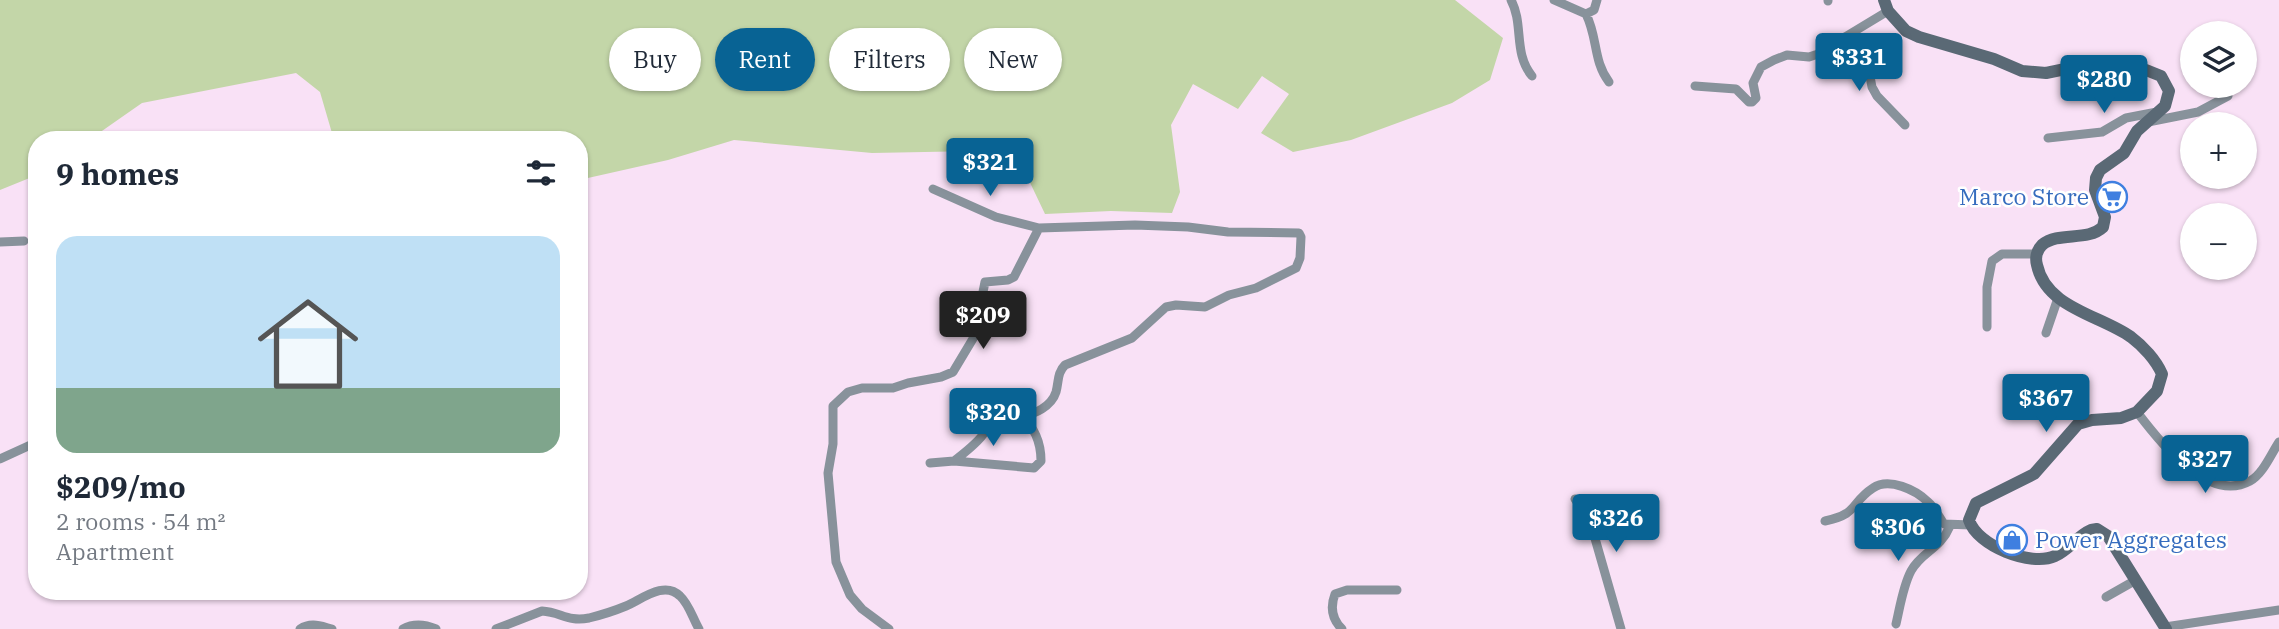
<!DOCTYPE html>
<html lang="en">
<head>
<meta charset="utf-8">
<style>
  body { margin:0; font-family:"IBM Plex Serif",serif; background:#f6f6f7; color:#1f2937; height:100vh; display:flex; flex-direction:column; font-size:26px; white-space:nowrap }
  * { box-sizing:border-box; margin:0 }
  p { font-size:23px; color:#747a83 }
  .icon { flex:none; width:38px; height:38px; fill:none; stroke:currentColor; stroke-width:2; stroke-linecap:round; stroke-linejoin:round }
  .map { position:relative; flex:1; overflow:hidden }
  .side { position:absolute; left:28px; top:131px; width:560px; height:469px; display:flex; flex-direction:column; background:#fff; border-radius:28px; box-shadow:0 2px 5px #0004 }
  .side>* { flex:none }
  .guide { position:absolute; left:609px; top:28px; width:665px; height:63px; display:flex; gap:14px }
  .buttons { position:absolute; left:2180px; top:21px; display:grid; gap:14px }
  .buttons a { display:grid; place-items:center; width:77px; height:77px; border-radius:50%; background:#fff; box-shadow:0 2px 5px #0004; font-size:35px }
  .price { position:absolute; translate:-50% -60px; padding:0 16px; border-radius:7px; background:#086394; color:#fff; font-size:23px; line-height:46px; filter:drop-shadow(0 2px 4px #0008) }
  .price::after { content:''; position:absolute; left:50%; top:42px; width:21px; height:16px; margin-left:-10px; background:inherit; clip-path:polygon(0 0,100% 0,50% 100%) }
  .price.on { background:#222; color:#fff }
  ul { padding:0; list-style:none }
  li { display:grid; align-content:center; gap:14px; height:371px; padding:0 28px }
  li+li { border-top:2px solid #e0e1e3 }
  li span { display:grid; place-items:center; height:217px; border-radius:21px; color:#555 }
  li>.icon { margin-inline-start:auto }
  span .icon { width:126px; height:126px; fill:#fffc; stroke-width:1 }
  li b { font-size:30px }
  h2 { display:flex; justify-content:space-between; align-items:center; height:84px; padding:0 28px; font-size:30px }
  .tag { padding:0 24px; border-radius:32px; background:#fff; box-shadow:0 2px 5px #0004; font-size:24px; line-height:63px }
  .tag.on { background:#086394; color:#fff }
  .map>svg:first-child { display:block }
  .green { fill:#c3d6a8 }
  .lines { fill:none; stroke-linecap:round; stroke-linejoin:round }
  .street { stroke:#88929b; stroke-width:9 }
  .secondary { stroke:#5a6975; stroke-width:12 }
  .labels { text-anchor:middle; stroke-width:5; stroke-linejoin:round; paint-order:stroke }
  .shop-label { font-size:23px; fill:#366cbe; stroke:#fff; text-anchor:end }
</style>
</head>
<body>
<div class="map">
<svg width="2279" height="629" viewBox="0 0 2279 629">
  <rect width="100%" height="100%" fill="#f9e1f6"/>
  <path class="green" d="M0,0H1455L1503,38L1490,80L1452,103L1351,140L1293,152L1261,133L1289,94L1262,76L1238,109L1193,84L1171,125L1180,192L1172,213L1111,211L1045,214L1024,170L977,151L872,153L734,140L668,160L579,180V140H334L320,92L296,73L142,103L89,140H37V175L0,190Z"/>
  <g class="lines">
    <path class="street" d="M1511,0C1524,24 1513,53 1532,76
      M1554,0L1586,14C1598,38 1593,61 1609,82
      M1828,1V0
      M1586,14L1594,10L1597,0
      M1845,37L1868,66L1872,87L1877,96L1905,125
      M1695,86L1736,89L1749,102H1752L1756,98L1753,83L1761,67L1774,60L1787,55L1809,57L1818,54L1828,44L1845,37L1888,11
      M2148,122L2198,112L2228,96
      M2048,138L2102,132L2126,118L2157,112
      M933,189L996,217L1039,228
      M0,242L24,241
      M1987,327V287L1992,261L2002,254H2037
      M2046,333L2058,298
      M2074,404L2085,421
      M2137,412C2159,441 2207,504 2250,481C2263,474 2271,454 2279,442
      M0,459L37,442
      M930,463L954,461L1034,468L1041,461C1041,441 1034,428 1021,414
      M1575,499L1590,521L1621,629
      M1825,521C1859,514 1850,503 1873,488C1889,477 1916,490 1928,502C1935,508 1939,517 1944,524L1971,525
      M2106,597L2136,580
      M1896,624C1900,607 1903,586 1911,571C1922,551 1940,550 1950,526
      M2165,627L2279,610
      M300,629C311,622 320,626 332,629
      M403,629C414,623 424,624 436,629
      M496,629L542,611C561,612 567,622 589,618C601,615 614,611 626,606C641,600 664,580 680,596C689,604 693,619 699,629
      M889,629L862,609L850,595L836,562L828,473L833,444V406L848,392L862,388H893L908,383L941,377L953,372L974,337L985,282L1008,280L1014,277L1039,228L1135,225L1188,227L1228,232L1299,233L1301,237L1300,258L1296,268L1256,288L1229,295L1205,307L1176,305L1166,307L1132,338L1065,365C1057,373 1059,381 1056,392C1052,405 1034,417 1020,414C1013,412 1006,407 999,404C987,434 980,441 954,461
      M1342,629C1332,619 1330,607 1335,594L1347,590H1397"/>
    <path class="secondary" d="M1884,0L1888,11L1906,31L1919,37L1994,59L2022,71L2046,73L2075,67L2104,66L2146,70L2161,76L2169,91L2165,106L2137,131L2124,153L2100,170L2096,178L2095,190L2105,217L2103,227C2087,242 2059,231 2042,245C2037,250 2035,258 2037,265C2046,308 2100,315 2131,337C2143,346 2156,360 2162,374L2157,391L2137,412L2121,418L2092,420L2078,424L2034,474L1976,503L1969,520C1977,546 2031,567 2055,556C2069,550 2077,536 2091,530L2097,529L2108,536L2166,629"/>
  </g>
  <defs>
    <g id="supermarket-ring" transform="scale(1.575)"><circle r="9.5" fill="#fff" stroke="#3f7fe0" stroke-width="1.5"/><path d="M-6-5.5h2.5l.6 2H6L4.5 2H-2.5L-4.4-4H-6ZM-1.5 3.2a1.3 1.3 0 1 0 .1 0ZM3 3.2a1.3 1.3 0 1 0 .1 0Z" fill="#3f7fe0"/></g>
    <g id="shop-ring" transform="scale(1.575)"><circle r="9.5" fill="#fff" stroke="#3f7fe0" stroke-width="1.5"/><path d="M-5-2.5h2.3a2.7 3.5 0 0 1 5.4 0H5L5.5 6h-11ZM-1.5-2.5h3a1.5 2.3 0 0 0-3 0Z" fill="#3f7fe0"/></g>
  </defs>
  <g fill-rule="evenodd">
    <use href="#supermarket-ring" x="2112" y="197"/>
    <use href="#shop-ring" x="2012" y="540"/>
  </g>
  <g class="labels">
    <g class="shop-label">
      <text x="2089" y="205">Marco Store</text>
      <text x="2035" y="548" text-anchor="start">Power Aggregates</text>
    </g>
  </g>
</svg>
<div class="buttons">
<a><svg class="icon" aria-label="layers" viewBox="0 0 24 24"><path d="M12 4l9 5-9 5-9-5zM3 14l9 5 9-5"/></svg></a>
<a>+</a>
<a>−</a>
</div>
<b class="price" style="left:1859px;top:93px">$331</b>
<b class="price" style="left:2104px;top:115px">$280</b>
<b class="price" style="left:990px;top:198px">$321</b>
<b class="price on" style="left:983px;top:351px">$209</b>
<b class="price" style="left:2046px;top:434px">$367</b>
<b class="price" style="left:993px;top:448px">$320</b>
<b class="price" style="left:2205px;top:495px">$327</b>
<b class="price" style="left:1616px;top:554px">$326</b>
<b class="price" style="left:1898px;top:563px">$306</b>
<div class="guide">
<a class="tag">Buy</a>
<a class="tag on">Rent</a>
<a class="tag">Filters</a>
<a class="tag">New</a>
</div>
<section class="side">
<h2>9 homes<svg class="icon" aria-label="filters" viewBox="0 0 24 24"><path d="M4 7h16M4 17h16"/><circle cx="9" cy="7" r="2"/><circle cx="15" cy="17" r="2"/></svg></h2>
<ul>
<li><span style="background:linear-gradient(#bfe0f5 70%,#7fa58c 0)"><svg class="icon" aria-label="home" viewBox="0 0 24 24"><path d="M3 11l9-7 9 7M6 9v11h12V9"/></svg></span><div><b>$209/mo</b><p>2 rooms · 54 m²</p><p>Apartment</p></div></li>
</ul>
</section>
</div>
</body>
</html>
